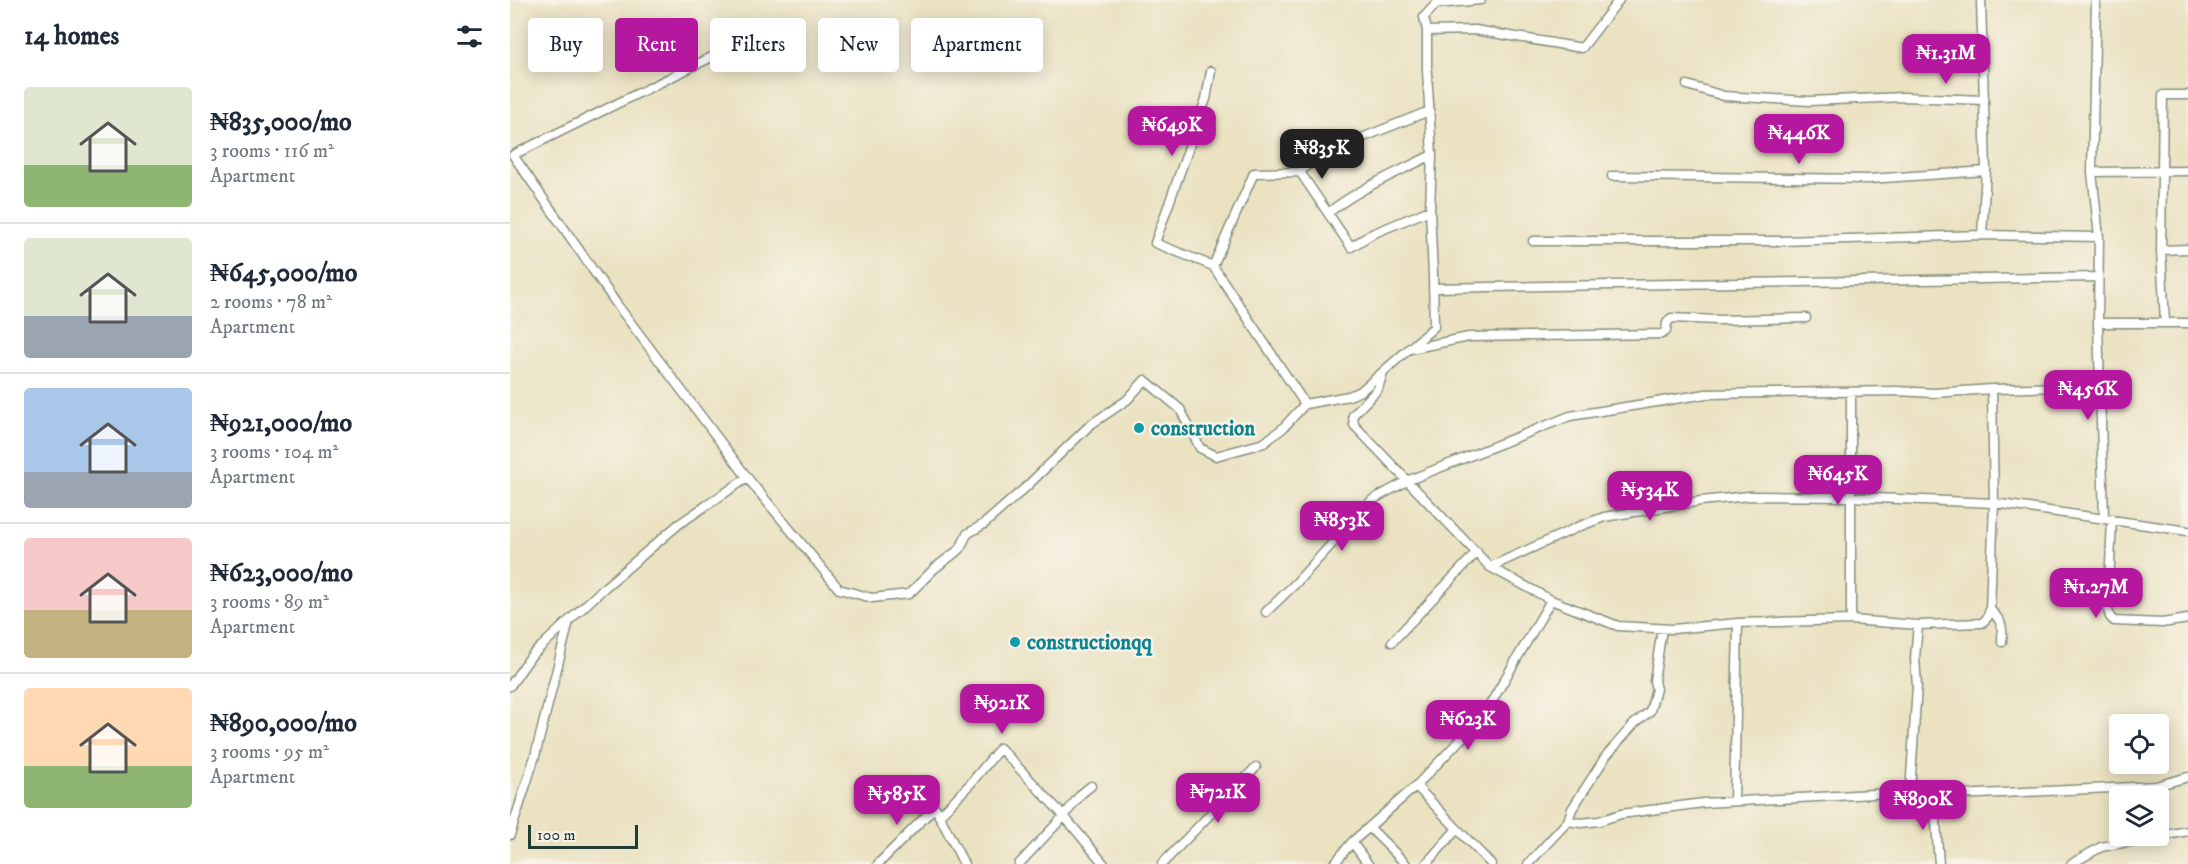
<!DOCTYPE html>
<html lang="en">
<head>
<meta charset="utf-8">
<style>
  body { margin:0; font-family:"IM FELL DW Pica",serif; background:#f6f6f7; color:#1f2937; height:100vh; display:flex; flex-direction:column; font-size:22px; white-space:nowrap }
  * { box-sizing:border-box; margin:0 }
  p { font-size:20px; color:#747a83 }
  .icon { flex:none; width:33px; height:33px; fill:none; stroke:currentColor; stroke-width:2; stroke-linecap:round; stroke-linejoin:round }
  .map { position:relative; flex:1; overflow:hidden }
  .side { display:flex; flex-direction:column; background:#fff; width:510px }
  .side>* { flex:none }
  .top-card { position:absolute; left:18px; top:18px; width:570px; height:54px; display:flex; gap:12px }
  .controls { position:absolute; left:1599px; top:714px; display:grid; gap:12px }
  .controls a { display:grid; place-items:center; width:60px; height:60px; border-radius:6px; background:#fff; box-shadow:0 3px 15px #0003; font-size:30px }
  .scale { position:absolute; left:18px; bottom:15px; width:110px; box-sizing:border-box; padding-left:6px; border:3px solid #1f3d34; border-top:0; font-size:16px; line-height:21px; white-space:nowrap; color:#1f3d34; -webkit-text-stroke:4px #f7f3e8; paint-order:stroke }
  .price { position:absolute; translate:-50% -51px; padding:0 14px; border-radius:12px; background:#b5179e; color:#fff; font-size:20px; line-height:39px; filter:drop-shadow(0 2px 3px #0008) }
  .price::after { content:''; position:absolute; left:50%; top:36px; width:18px; height:14px; margin-left:-9px; background:inherit; clip-path:polygon(0 0,100% 0,50% 100%) }
  .price.current { background:#222; color:#fff }
  ul { padding:0; list-style:none }
  li { display:flex; align-items:center; gap:18px; height:150px; padding:0 24px }
  li+li { border-top:2px solid #e0e1e3 }
  li span { display:grid; place-items:center; flex:none; width:168px; height:120px; border-radius:6px; color:#555 }
  li>.icon { margin-inline-start:auto }
  span .icon { width:72px; height:72px; fill:#fffc; stroke-width:1 }
  li b { font-size:26px }
  h2 { display:flex; justify-content:space-between; align-items:center; height:72px; padding:0 24px; font-size:26px }
  .tag { padding:0 21px; border-radius:6px; background:#fff; box-shadow:0 3px 15px #0003; font-size:21px; line-height:54px }
  .tag.current { background:#b5179e; color:#fff }
  main { display:flex; flex:1; min-height:0 }
  .map>svg:first-child { display:block }
  .lines { fill:none; stroke-linecap:round; stroke-linejoin:round }
  .minor-casing { stroke:#85907b; stroke-width:11 }
  .minor { stroke:#fff; stroke-width:8 }
  .culture-dot { fill:#0f9aa8; stroke:#f7f3e8; stroke-width:2 }
  .labels { text-anchor:middle; stroke-width:5; stroke-linejoin:round; paint-order:stroke }
  .culture-label { font-size:21px; font-weight:bold; fill:#0d838f; stroke:#f7f3e8; text-anchor:start }
</style>
</head>
<body>
<main>
<section class="side">
<h2>14 homes<svg class="icon" aria-label="filters" viewBox="0 0 24 24"><path d="M4 7h16M4 17h16"/><circle cx="9" cy="7" r="2"/><circle cx="15" cy="17" r="2"/></svg></h2>
<ul>
<li><span style="background:linear-gradient(#dfe7d0 65%,#8fb573 0)"><svg class="icon" aria-label="home" viewBox="0 0 24 24"><path d="M3 11l9-7 9 7M6 9v11h12V9"/></svg></span><div><b>₦835,000/mo</b><p>3 rooms · 116 m²</p><p>Apartment</p></div></li>
<li><span style="background:linear-gradient(#dfe7d0 65%,#9aa5b1 0)"><svg class="icon" aria-label="home" viewBox="0 0 24 24"><path d="M3 11l9-7 9 7M6 9v11h12V9"/></svg></span><div><b>₦645,000/mo</b><p>2 rooms · 78 m²</p><p>Apartment</p></div></li>
<li><span style="background:linear-gradient(#a9c7e8 70%,#9aa5b1 0)"><svg class="icon" aria-label="home" viewBox="0 0 24 24"><path d="M3 11l9-7 9 7M6 9v11h12V9"/></svg></span><div><b>₦921,000/mo</b><p>3 rooms · 104 m²</p><p>Apartment</p></div></li>
<li><span style="background:linear-gradient(#f6c9c9 60%,#c2b280 0)"><svg class="icon" aria-label="home" viewBox="0 0 24 24"><path d="M3 11l9-7 9 7M6 9v11h12V9"/></svg></span><div><b>₦623,000/mo</b><p>3 rooms · 89 m²</p><p>Apartment</p></div></li>
<li><span style="background:linear-gradient(#ffd9b3 65%,#8fb573 0)"><svg class="icon" aria-label="home" viewBox="0 0 24 24"><path d="M3 11l9-7 9 7M6 9v11h12V9"/></svg></span><div><b>₦890,000/mo</b><p>3 rooms · 95 m²</p><p>Apartment</p></div></li>
</ul>
</section>
<div class="map">
<svg width="1678" height="864" viewBox="0 0 1678 864">
  <rect width="100%" height="100%" fill="#f7f3e8"/>
  <filter id="ink" filterUnits="userSpaceOnUse"><feTurbulence type="fractalNoise" baseFrequency=".0167" numOctaves="2"/><feDisplacementMap in="SourceGraphic" scale="12" xChannelSelector="R" yChannelSelector="G"/><feConvolveMatrix kernelMatrix="1 2 1 2 8 2 1 2 1" color-interpolation-filters="sRGB"/></filter>
  <filter id="wash" filterUnits="userSpaceOnUse"><feTurbulence type="fractalNoise" baseFrequency=".008" numOctaves="4" result="noise"/><feDisplacementMap in="SourceGraphic" scale="24" xChannelSelector="R" yChannelSelector="G"/><feGaussianBlur stdDeviation="1.35" result="paint"/><feColorMatrix in="noise" values="0 0 0 0 0 0 0 0 0 0 0 0 0 0 0 0 0 1.4 0 .05"/><feComposite in="paint" operator="in"/></filter>
  <g filter="url(#wash)">
    <rect width="100%" height="100%" fill="#ebe2c2"/>
  </g>
  <g filter="url(#ink)">
    <g class="lines">
      <g class="minor-casing">
        <path id="minor" d="M1471,0L1476,171L1472,235
          M1586,0L1582,172L1589,237L1588,323L1594,518
          M917,31L965,30L1072,48L1109,0
          M224,46L3,155L108,306L240,481L329,589L362,598L399,594L425,568L450,549L457,534L474,524L515,488L580,425L617,400L635,380L670,409L690,448L706,456L754,443L773,428L795,404L839,396L851,391L924,327L923,275L920,210L922,155L917,71V31L914,17L926,4L971,0
          M701,71L696,99L645,243L703,266L795,404
          M1177,85L1214,96L1299,101L1394,97L1474,100
          M919,111L854,137L827,154L804,159L790,172L841,247L862,234L920,210
          M1582,172L1678,171
          M1102,176L1359,179L1476,171
          M818,213C850,188 886,173 922,155
          M1023,241H1271L1472,235L1589,237
          M1651,250L1678,249
          M703,266L744,173L790,172
          M923,288L1588,277
          M1588,323H1678
          M1655,323L1651,250L1653,95H1678
          M900,349L959,337L1152,334L1156,331L1157,323L1161,318L1208,320L1296,318
          M873,372L868,389L843,415L844,425L980,567L1068,527L1094,517L1191,501L1239,496L1341,497L1484,503L1678,531
          M1482,389L1590,386
          M1602,519L1598,610L1600,617L1604,621L1652,623L1678,619
          M1480,610C1492,620 1493,627 1492,642
          M756,612L786,583L862,500L899,480L1060,416L1196,394L1387,391L1424,393L1482,389L1484,503L1480,610L1477,618L1472,623L1408,625L1341,620L1228,623L1163,629L1108,626L1041,600L980,567
          M1341,620V393
          M882,642L967,552
          M0,686L21,656L94,588L169,524L237,478
          M906,786L981,864
          M1400,792L1407,686L1405,658L1408,625
          M1424,796L1429,864
          M1224,801L1228,623
          M429,816L461,783L490,748L554,816L594,864
          M1058,821L1071,823L1089,821L1111,814L1193,803L1400,792L1424,796L1646,786L1678,777
          M859,827L896,864
          M0,835L25,756L59,621
          M842,842L858,864
          M368,864L425,807L454,864
          M509,864L554,816L571,794L581,786
          M652,864L746,767
          M824,864L842,842L906,786L974,715L1041,600
          M916,864L946,830
          M1018,864L1058,821L1062,809L1096,756L1124,724L1140,711L1146,689L1144,681L1152,629
          M1561,864L1591,847L1678,831"/>
      </g>
      <use href="#minor" class="minor"/>
    </g>
  </g>
  <g class="culture-dot">
    <circle cx="629" cy="428" r="6"/>
    <circle cx="505" cy="642" r="6"/>
  </g>
  <g class="labels">
    <g class="culture-label">
      <text x="641" y="435">construction</text>
      <text x="517" y="649">constructionqq</text>
    </g>
  </g>
</svg>
<div class="controls">
<a><svg class="icon" aria-label="locate" viewBox="0 0 24 24"><circle cx="12" cy="12" r="6"/><path d="M12 2v4M12 18v4M2 12h4M18 12h4"/></svg></a>
<a><svg class="icon" aria-label="layers" viewBox="0 0 24 24"><path d="M12 4l9 5-9 5-9-5zM3 14l9 5 9-5"/></svg></a>
</div>
<div class="scale">100 m</div>
<b class="price" style="left:1436px;top:85px">₦1.31M</b>
<b class="price" style="left:662px;top:157px">₦649K</b>
<b class="price" style="left:1289px;top:165px">₦446K</b>
<b class="price current" style="left:812px;top:180px">₦835K</b>
<b class="price" style="left:1578px;top:421px">₦456K</b>
<b class="price" style="left:1328px;top:506px">₦645K</b>
<b class="price" style="left:1140px;top:522px">₦534K</b>
<b class="price" style="left:832px;top:552px">₦853K</b>
<b class="price" style="left:1586px;top:619px">₦1.27M</b>
<b class="price" style="left:492px;top:735px">₦921K</b>
<b class="price" style="left:958px;top:751px">₦623K</b>
<b class="price" style="left:708px;top:824px">₦721K</b>
<b class="price" style="left:387px;top:826px">₦585K</b>
<b class="price" style="left:1413px;top:831px">₦890K</b>
<div class="top-card">
<a class="tag">Buy</a>
<a class="tag current">Rent</a>
<a class="tag">Filters</a>
<a class="tag">New</a>
<a class="tag">Apartment</a>
</div>
</div>
</main>
</body>
</html>
